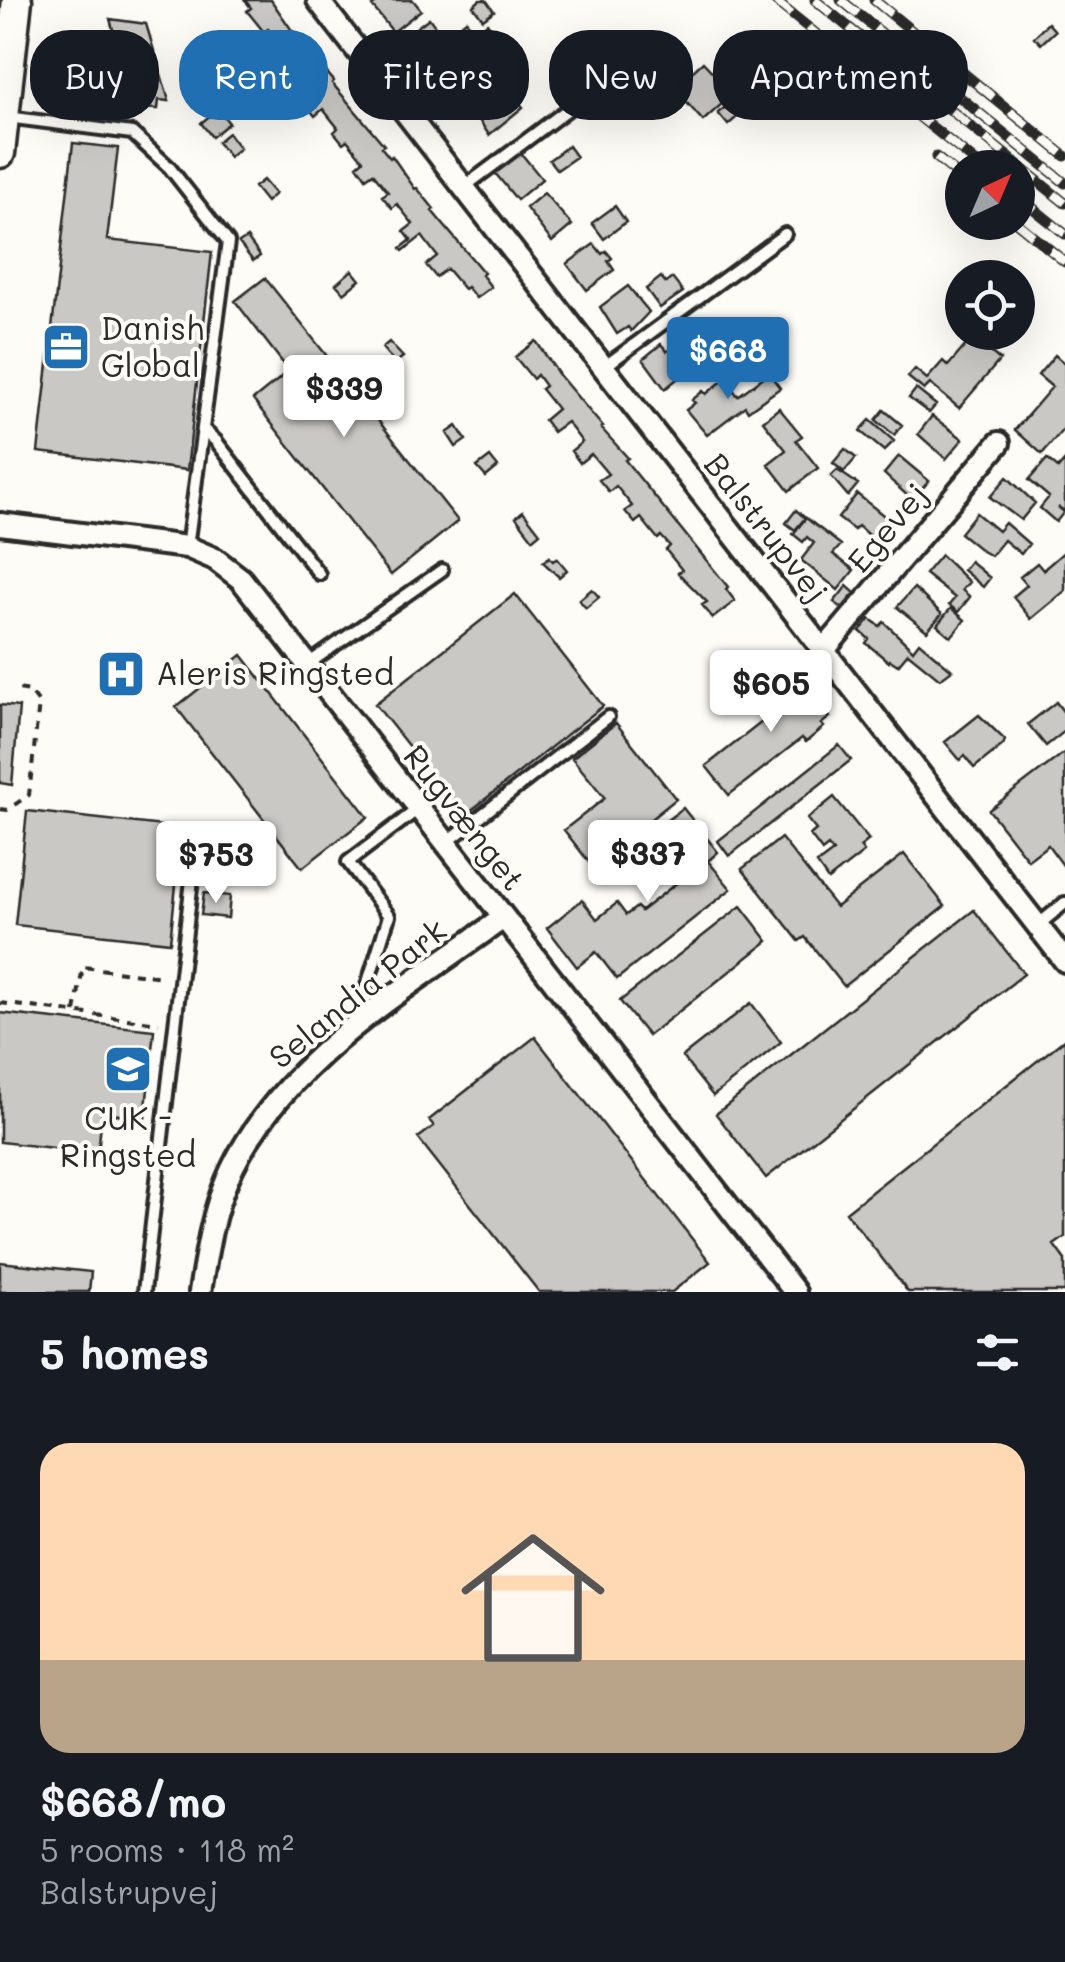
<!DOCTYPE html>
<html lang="en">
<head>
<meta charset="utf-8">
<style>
  body { margin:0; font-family:Mali,sans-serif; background:#20242c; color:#f1f3f6; height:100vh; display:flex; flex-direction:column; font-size:38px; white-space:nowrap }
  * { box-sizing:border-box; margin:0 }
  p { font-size:32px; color:#9ea1a6 }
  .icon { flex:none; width:55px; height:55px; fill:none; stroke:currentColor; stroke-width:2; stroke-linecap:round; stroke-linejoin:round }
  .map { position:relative; height:1292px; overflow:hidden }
  .sheet { display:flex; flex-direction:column; background:#171b24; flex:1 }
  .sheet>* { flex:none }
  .hud { position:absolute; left:30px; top:30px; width:1005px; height:90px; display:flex; gap:20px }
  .needle { width:65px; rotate:44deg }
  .buttons { position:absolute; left:945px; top:150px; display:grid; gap:20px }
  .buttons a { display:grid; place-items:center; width:90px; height:90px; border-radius:50%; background:#171b24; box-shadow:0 10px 40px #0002; font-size:50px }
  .price { position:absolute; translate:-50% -85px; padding:0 22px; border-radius:10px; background:#fff; color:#222; font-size:32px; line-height:65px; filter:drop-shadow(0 2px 5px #0008) }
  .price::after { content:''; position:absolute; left:50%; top:60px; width:30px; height:22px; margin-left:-15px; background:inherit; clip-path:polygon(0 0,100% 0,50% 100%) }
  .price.on { background:#1f6fb2; color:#fff }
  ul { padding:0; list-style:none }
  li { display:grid; align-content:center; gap:20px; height:530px; padding:0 40px }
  li span { display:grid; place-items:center; height:310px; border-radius:30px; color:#555 }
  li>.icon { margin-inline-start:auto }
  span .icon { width:180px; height:180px; fill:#fffc; stroke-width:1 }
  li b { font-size:42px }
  h2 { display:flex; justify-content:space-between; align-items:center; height:120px; padding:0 40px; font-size:42px }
  .pill { padding:0 35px; border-radius:40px; background:#171b24; box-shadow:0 10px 40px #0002; font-size:35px; line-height:90px }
  .pill.on { background:#1f6fb2; color:#fff }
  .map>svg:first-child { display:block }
  .building { fill:#c9c8c4; stroke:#2b2b2b; stroke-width:2.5 }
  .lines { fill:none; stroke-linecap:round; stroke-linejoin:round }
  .lane-casing { stroke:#2b2b2b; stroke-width:18 }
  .street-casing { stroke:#2b2b2b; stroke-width:28 }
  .secondary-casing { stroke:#2b2b2b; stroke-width:35 }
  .path { stroke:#2b2b2b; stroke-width:4; stroke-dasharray:8 8; stroke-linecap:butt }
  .lane { stroke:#fdfcf7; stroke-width:10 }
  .street { stroke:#fdfcf7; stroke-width:20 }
  .secondary { stroke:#fdfcf7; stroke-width:28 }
  .rail-casing { stroke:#2b2b2b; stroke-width:11 }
  .rail { stroke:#fdfcf7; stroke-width:8; stroke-dasharray:22; stroke-linecap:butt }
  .labels { text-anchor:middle; stroke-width:8; stroke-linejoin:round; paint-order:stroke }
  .poi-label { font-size:32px; fill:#2b2b2b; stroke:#fdfcf7; text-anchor:start }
  .street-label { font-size:32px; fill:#2b2b2b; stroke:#fdfcf7 }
</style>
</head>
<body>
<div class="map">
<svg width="1065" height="1292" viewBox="0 0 1065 1292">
  <rect width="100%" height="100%" fill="#fdfcf7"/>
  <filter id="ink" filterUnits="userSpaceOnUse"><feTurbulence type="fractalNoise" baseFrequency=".01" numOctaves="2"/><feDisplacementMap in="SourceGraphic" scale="20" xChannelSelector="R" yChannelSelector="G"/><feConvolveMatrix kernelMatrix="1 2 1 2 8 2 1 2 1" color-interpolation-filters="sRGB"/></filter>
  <g filter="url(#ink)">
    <path class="building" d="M245,0H271L291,29L309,48L307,50L334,81L332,83L384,145L381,147L390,158L392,156L415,189L417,188L434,209L432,211L484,273L482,275L491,287L476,298L467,287L464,289L447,269L436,277L426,265L437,256L422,236L403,251L401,248L411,240L404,231L413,224L397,204L392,208L382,196L388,192L373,173L366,178L357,165L363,160L347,140L343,143L334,132L338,128L323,109L315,116L304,102L313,95L297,75L301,72L293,61L289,64L272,43L277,40L268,29L264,32L247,11L251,8Z
      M381,0H413L421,10L393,32L372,6Z
      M480,0H486L494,11L483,19L473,6Z
      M429,18L444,38L466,20L474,31L468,38L487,23L494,32L490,36L496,43L477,60L485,71L492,65L500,75L480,91L486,99L506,86L523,107L489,135L466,101L474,95L469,88L445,106L421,75L451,51L447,45L420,67L399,41Z
      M110,19L146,24L169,101L159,100L158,109L136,108L137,98H133Z
      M1048,23L1055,31L1041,44L1034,37Z
      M703,62L733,94L703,121L674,88Z
      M735,99L744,111L728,125L718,113Z
      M218,109L229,123L212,137L201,123Z
      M228,133L240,148L229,157L217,142Z
      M73,143L118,148L107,240L212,252L187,470L38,452Z
      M568,146L576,157L557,170L549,160Z
      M520,152L542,179L517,200L495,173Z
      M263,180L275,194L266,202L254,187Z
      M544,193L572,225L552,242L526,208Z
      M615,206L626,222L604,239L592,223Z
      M247,238L260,256L253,261L239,243Z
      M594,244L602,254L606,251L612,258L608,261L614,270L587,290L567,264Z
      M352,270L360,280L344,293L336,284Z
      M661,277L666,283L672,278L683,292L660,308L646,289Z
      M265,278L458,521L391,575L253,400L289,371L235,301Z
      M628,286L649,312L631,331L628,327L617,334L600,307Z
      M973,337L1000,360L959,408L930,384L924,390L908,377L915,369L927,379L943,361L948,366Z
      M536,341L559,375L603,427L601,428L628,458L625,460L728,587L726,589L735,601L713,618L702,605L707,602L678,573L682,570L666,550L670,546L661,536L658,539L641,518L635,523L625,511L632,506L616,486L609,492L599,480L608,474L591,454L580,463L571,451L582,442L567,422L553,432L544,420L557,409L541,389L545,386L537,375L533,379L515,357Z
      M389,342L403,357L395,363L382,348Z
      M661,344L667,351L675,349L688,370L665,389L643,359Z
      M696,348L712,369L704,375L686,356Z
      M1055,355L1065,364V427L1042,454L1015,430L1052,387L1038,375Z
      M769,373L780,388L748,411L745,406L707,435L686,410L695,403L692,400L703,391L706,394L725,379L738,396Z
      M916,389L936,405L929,413L909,398Z
      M779,408L802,436L796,440L818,468L789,491L768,464L786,450L763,421Z
      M884,410L902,425L894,435L876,420Z
      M932,416L963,439L946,459L918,434Z
      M870,420L894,441L884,451L860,431Z
      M457,426L466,440L456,447L447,433Z
      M845,449L856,458L844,472L833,463Z
      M899,456L929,481L912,500L884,474Z
      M490,457L498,467L486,477L477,467Z
      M1047,459L1058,468L1065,460V511L1058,507L1064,512L1056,522L1040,508L1049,497L1029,480Z
      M837,470L858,484L848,496L831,476Z
      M1007,477L1035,503L1021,520L990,497Z
      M857,494L893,523L877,543L858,526L854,530L838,518Z
      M796,510L805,518L795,530L786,523Z
      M523,511L540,533L533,539L516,517Z
      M976,513L998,531L1005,523L1029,544L1021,554L1004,540L991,556L982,551L960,533Z
      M806,518L841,545L833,554L854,570L838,590L801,560L814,543L807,537L803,542L793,534Z
      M1065,551V591L1031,619L1013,597L1027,585L1020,577L1037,563L1043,570Z
      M941,555L969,582L962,590L970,597L958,612L949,605L955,598L925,574Z
      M549,557L553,561L557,558L567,570L559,577L543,562Z
      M970,561L990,578L983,587L963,570Z
      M847,586L855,593L842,608L834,602Z
      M914,588L942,614L927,631L897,607Z
      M592,589L599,597L586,608L579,600Z
      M515,594L603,706L464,816L375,704Z
      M951,608L965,620L951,637L937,625Z
      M870,619L880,626L884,622L913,650L919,642L952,670L940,679L908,653L898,665L890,660L889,662L866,643L869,639L860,631Z
      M242,655L368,817L302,868L176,707Z
      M797,675L830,717L821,724L824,727L806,742L802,738L729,795L706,766L767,718L758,705Z
      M1056,702L1065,714V731L1046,746L1028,724Z
      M0,705L19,707L12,785L0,783Z
      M979,715L1005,740L1003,745L974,768L965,756L960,760L945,742Z
      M616,723L676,799L592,866L564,830L605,798L572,758Z
      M839,745L851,760L729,856L718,841Z
      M1065,752V868L1048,845L1028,860L989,810Z
      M834,797L869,840L860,847L864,852L828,880L817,864L833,852L828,846L822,851L810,835L816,830L807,819Z
      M683,808L718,852L708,861L731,889L617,979L596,952L577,967L547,928L582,900L597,919L617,903L626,915L637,907L641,911L683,878L649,834Z
      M27,811L182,828L170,942L15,925Z
      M781,838L836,907L904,854L945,906L844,986L805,937L799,941L742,869Z
      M204,893L230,896L228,918L201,915Z
      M741,906L768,941L648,1036L620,1001Z
      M974,910L1024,974L766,1178L716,1114Z
      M751,1003L781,1042L713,1096L682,1057Z
      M0,1013L154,1030L145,1118L102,1113L98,1153L0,1142Z
      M535,1037L710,1262L672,1292H539L418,1138L434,1126L429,1120Z
      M1065,1039V1237L1054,1245L1065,1260V1292H908L846,1212Z
      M0,1262L91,1272L89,1292H0Z"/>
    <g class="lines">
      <g class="lane-casing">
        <path id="lane" d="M7,117L132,133L169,167L228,242L187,547
          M464,187L646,51L683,62
          M604,367L785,234
          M203,429L216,441L319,574
          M308,664L442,570
          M446,843L608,717
          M1038,925L1065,903
          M357,1017L389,916L348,862L418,809
          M144,1292L193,871L231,840"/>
      </g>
      <g class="street-casing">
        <path id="street" d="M318,0L1065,961
          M0,524L187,547L215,559L241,579L795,1292
          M824,650L999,443
          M200,1292C206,1255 212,1214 227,1180C276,1064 405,990 503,918"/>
      </g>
      <g class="secondary-casing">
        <path id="secondary" d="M0,153L17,0"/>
      </g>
      <path class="path" d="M0,809L7,810L29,795L39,703L30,691L18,689
        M0,1003L159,1023
        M75,1012L83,967L162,977"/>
      <use href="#lane" class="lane"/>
      <use href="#street" class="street"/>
      <use href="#secondary" class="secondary"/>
      <g class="rail-casing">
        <path id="rail" d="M774,0L983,168
          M815,0L1065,203
          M841,0L1065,183
          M874,0L1065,156
          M936,157L962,178
          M1018,196L1065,234
          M1016,222L1065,262"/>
      </g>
      <use href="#rail" class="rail"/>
    </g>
  </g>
  <defs>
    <g id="office-square" transform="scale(2.5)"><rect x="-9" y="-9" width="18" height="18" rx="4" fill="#1f6fb2" stroke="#fdfcf7"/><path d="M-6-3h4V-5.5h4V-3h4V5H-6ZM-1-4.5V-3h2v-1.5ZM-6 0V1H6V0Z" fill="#fff"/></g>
    <g id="hospital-square" transform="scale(2.5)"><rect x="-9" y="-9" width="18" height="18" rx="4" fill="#1f6fb2" stroke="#fdfcf7"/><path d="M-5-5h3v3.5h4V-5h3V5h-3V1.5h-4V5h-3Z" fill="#fff"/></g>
    <g id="school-square" transform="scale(2.5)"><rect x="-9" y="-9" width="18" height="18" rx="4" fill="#1f6fb2" stroke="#fdfcf7"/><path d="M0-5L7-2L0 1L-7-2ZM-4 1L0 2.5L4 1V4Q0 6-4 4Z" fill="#fff"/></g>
  </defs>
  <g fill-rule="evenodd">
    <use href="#office-square" x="66" y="347"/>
    <use href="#hospital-square" x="121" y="674"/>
    <use href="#school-square" x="128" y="1069"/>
  </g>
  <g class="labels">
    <g class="poi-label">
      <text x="101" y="340">Danish<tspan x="101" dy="37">Global</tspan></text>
      <text x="156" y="685">Aleris Ringsted</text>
      <text x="128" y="1130" text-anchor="middle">CUK -<tspan x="128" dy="37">Ringsted</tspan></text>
    </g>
    <g class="street-label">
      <text transform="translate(766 528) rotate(52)" y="11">Balstrupvej</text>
      <text transform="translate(888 528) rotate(-50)" y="11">Egevej</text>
      <text transform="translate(464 818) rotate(52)" y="11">Rugvænget</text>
      <text transform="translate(358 994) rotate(-39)" y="11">Selandia Park</text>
    </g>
  </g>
</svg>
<div class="buttons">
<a><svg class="needle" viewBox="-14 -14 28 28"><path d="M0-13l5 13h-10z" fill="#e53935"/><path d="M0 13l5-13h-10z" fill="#9ea1a6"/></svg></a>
<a><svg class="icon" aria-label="locate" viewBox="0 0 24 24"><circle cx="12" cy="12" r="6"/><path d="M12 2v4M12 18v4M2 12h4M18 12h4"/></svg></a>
</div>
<b class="price on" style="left:728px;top:402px">$668</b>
<b class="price" style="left:344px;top:440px">$339</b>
<b class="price" style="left:771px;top:735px">$605</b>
<b class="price" style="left:648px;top:905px">$337</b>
<b class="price" style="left:216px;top:906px">$753</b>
<div class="hud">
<a class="pill">Buy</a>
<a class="pill on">Rent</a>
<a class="pill">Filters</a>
<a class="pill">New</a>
<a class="pill">Apartment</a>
</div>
</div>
<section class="sheet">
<h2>5 homes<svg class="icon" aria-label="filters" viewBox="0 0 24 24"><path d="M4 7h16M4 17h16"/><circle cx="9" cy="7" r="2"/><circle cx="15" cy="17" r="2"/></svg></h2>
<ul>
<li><span style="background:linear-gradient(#ffd9b3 70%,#b9a48a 0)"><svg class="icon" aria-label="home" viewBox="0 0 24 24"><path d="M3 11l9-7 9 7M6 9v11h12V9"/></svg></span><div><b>$668/mo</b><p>5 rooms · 118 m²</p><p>Balstrupvej</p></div></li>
</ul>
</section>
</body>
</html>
